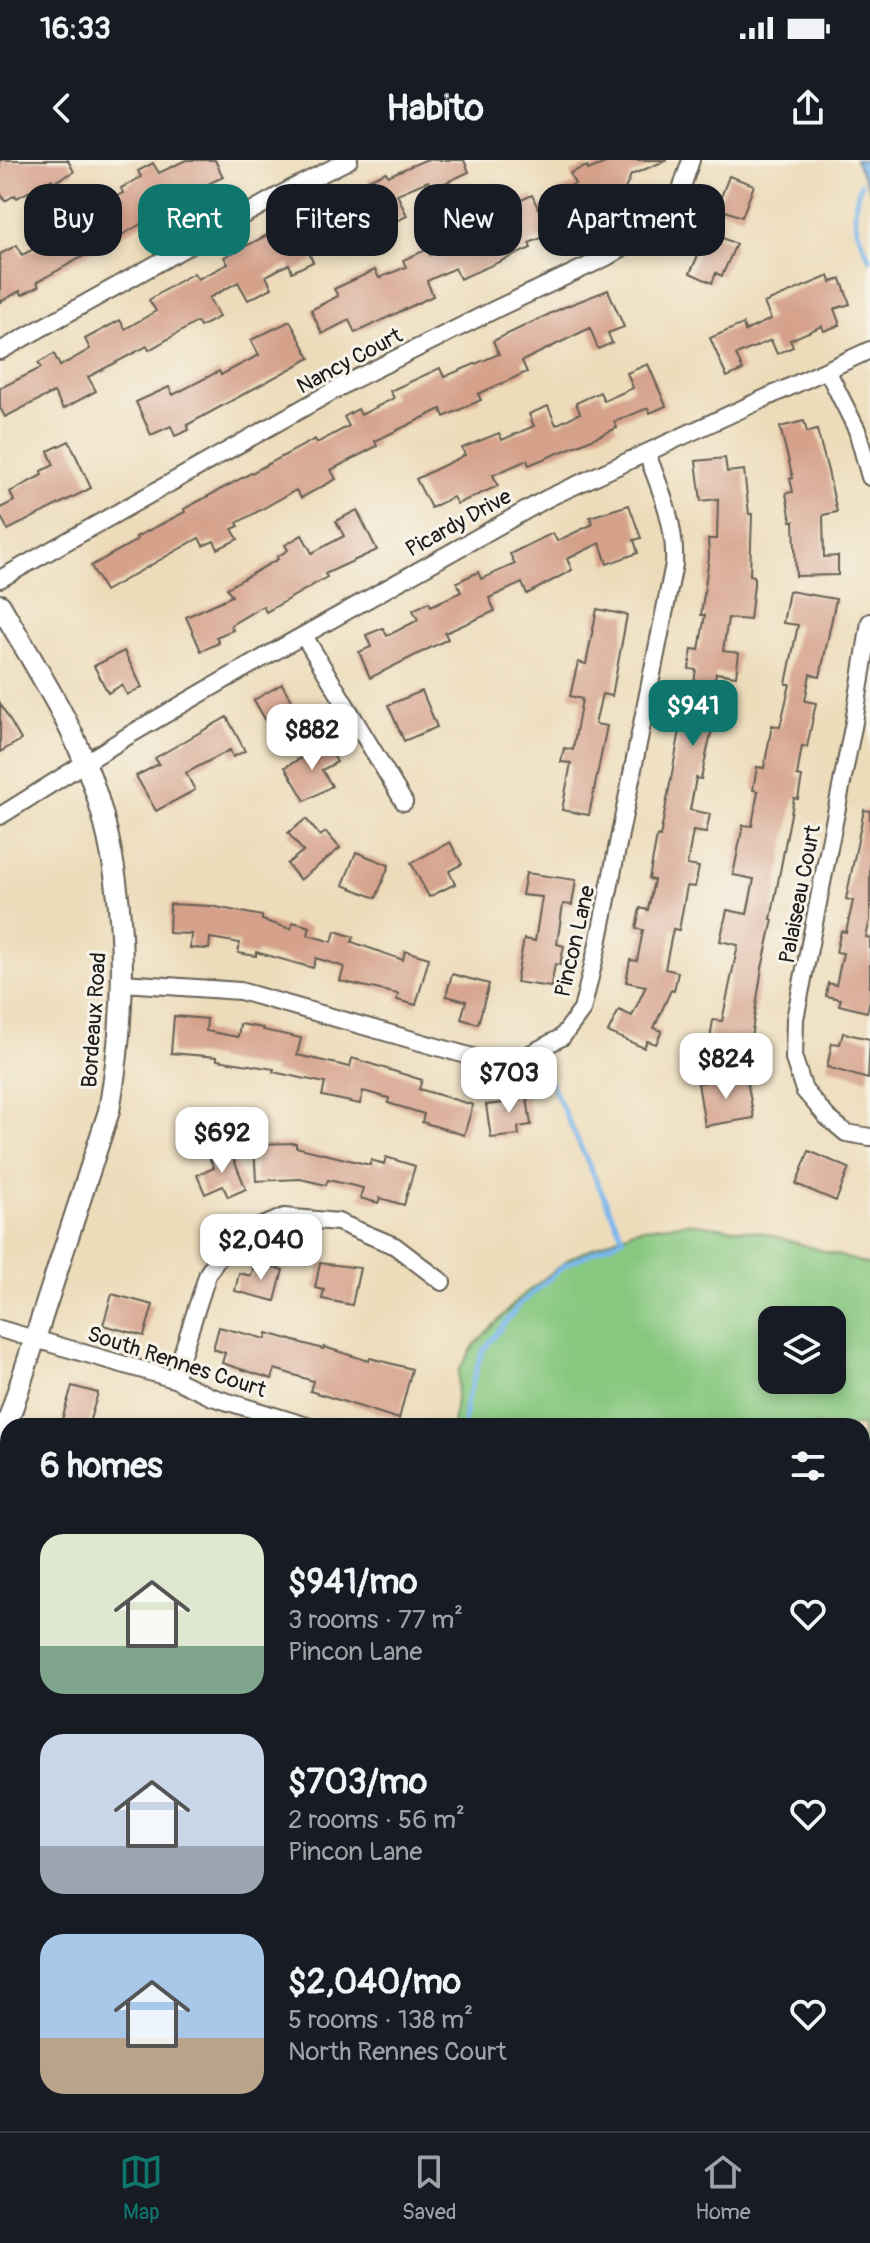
<!DOCTYPE html>
<html lang="en">
<head>
<meta charset="utf-8">
<style>
  body { margin:0; font-family:Pangolin,sans-serif; background:#20242c; color:#f1f3f6; height:100vh; display:flex; flex-direction:column; font-size:30px; white-space:nowrap }
  * { box-sizing:border-box; margin:0 }
  p { font-size:26px; color:#9ea1a6 }
  .icon { flex:none; width:44px; height:44px; fill:none; stroke:currentColor; stroke-width:2; stroke-linecap:round; stroke-linejoin:round }
  .map { position:relative; flex:1; overflow:hidden }
  .sheet { position:absolute; left:0px; top:1258px; width:870px; height:714px; display:flex; flex-direction:column; background:#171b24; border-radius:24px 24px 0 0; box-shadow:0 4px 12px #0003 }
  .sheet>* { flex:none }
  .banner { position:absolute; left:24px; top:24px; width:822px; height:72px; display:flex; gap:16px }
  .tools { position:absolute; left:758px; top:1146px; display:grid; gap:16px }
  .tools a { display:grid; place-items:center; width:88px; height:88px; border-radius:16px; background:#171b24; box-shadow:0 4px 12px #0003; font-size:40px }
  .price { position:absolute; translate:-50% -68px; padding:0 18px; border-radius:16px; background:#fff; color:#222; font-size:26px; line-height:52px; filter:drop-shadow(0 2px 4px #0008) }
  .price::after { content:''; position:absolute; left:50%; top:48px; width:24px; height:18px; margin-left:-12px; background:inherit; clip-path:polygon(0 0,100% 0,50% 100%) }
  .price.selected { background:#0f766e; color:#fff }
  ul { padding:0; list-style:none }
  li { display:flex; align-items:center; gap:24px; height:200px; padding:0 40px }
  li span { display:grid; place-items:center; flex:none; width:224px; height:160px; border-radius:24px; color:#555 }
  li>.icon { margin-inline-start:auto }
  span .icon { width:96px; height:96px; fill:#fffc; stroke-width:1 }
  li b { font-size:34px }
  h2 { display:flex; justify-content:space-between; align-items:center; height:96px; padding:0 40px; font-size:34px }
  .pill { padding:0 28px; border-radius:24px; background:#171b24; box-shadow:0 4px 12px #0003; font-size:28px; line-height:72px }
  .pill.selected { background:#0f766e; color:#fff }
  .status { display:flex; justify-content:space-between; align-items:center; height:56px; padding:0 40px; background:#171b24; direction:ltr }
  .status svg { height:22px; fill:currentColor }
  header { display:flex; justify-content:space-between; align-items:center; height:104px; padding:0 40px; background:#171b24; font-size:36px; font-weight:700 }
  .dock { display:flex; justify-content:space-around; align-items:center; height:112px; border-top:2px solid #363941; background:#171b24; font-size:22px; color:#9ea1a6 }
  .dock a { display:grid; justify-items:center; gap:4px }
  .dock .selected { color:#0f766e }
  .map>svg:first-child { display:block }
  .green { fill:#87c880; stroke:#52724e; stroke-width:2; fill-rule:evenodd }
  .water { fill:#7ab6ec; stroke:#4b6984; stroke-width:2 }
  .lines { fill:none; stroke-linecap:round; stroke-linejoin:round }
  .stream { stroke:#7ab6ec; stroke-width:5 }
  .building { fill:#d5a18b }
  .minor-casing { stroke:#655f53; stroke-width:20 }
  .tertiary-casing { stroke:#655f53; stroke-width:24 }
  .secondary-casing { stroke:#655f53; stroke-width:26 }
  .minor { stroke:#fff; stroke-width:16 }
  .tertiary { stroke:#fff; stroke-width:20 }
  .secondary { stroke:#f9e7c3; stroke-width:22 }
  .labels { text-anchor:middle; stroke-width:6; stroke-linejoin:round; paint-order:stroke }
  .street-label { font-size:22px; fill:#1c1c1c; stroke:#f7f3e8 }
</style>
</head>
<body>
<div class="status"><b>16:33</b><svg viewBox="0 0 49 12"><path d="M0 12V9h3v3zM5 12V6h3v6zM10 12V3h3v9zM15 12V0h3v12zM26 1h20v11H26zM47 4h2v5h-2z"/></svg></div>
<header><svg class="icon" aria-label="back" viewBox="0 0 24 24"><path d="M15 5l-7 7 7 7"/></svg>Habito<svg class="icon" aria-label="share" viewBox="0 0 24 24"><path d="M12 15V3M7 8l5-5 5 5M5 13v7h14v-7"/></svg></header>
<div class="map">
<svg width="870" height="1971" viewBox="0 0 870 1971">
  <rect width="100%" height="100%" fill="#f7f3e8"/>
  <filter id="ink" filterUnits="userSpaceOnUse"><feTurbulence type="fractalNoise" baseFrequency=".0125" numOctaves="2"/><feDisplacementMap in="SourceGraphic" scale="16" xChannelSelector="R" yChannelSelector="G"/><feConvolveMatrix kernelMatrix="1 2 1 2 8 2 1 2 1" color-interpolation-filters="sRGB"/></filter>
  <filter id="wash" filterUnits="userSpaceOnUse"><feTurbulence type="fractalNoise" baseFrequency=".006" numOctaves="4" result="noise"/><feDisplacementMap in="SourceGraphic" scale="32" xChannelSelector="R" yChannelSelector="G"/><feGaussianBlur stdDeviation="1.8" result="paint"/><feColorMatrix in="noise" values="0 0 0 0 0 0 0 0 0 0 0 0 0 0 0 0 0 1.4 0 .05"/><feComposite in="paint" operator="in"/></filter>
  <g filter="url(#wash)">
    <rect width="100%" height="100%" fill="#eddcba"/>
    <path class="green" d="M687,1063L760,1072L870,1105V1550L862,1547V1266H453L459,1210L475,1184L522,1136L570,1098L636,1069ZM832,1160V1220H772V1160Z
      M0,1410L8,1412V1964H814L809,1971H0Z
      M862,1713L870,1716V1867L862,1881Z"/>
    <path class="water" d="M855,0H870V30Z"/>
    <g class="lines">
      <path class="stream" d="M861,24C849,54 856,71 870,99
        M464,1266L466,1243L482,1192L519,1145L565,1105L623,1078L544,908
        M862,1548L870,1550"/>
    </g>
    <g id="blocks">
      <path class="building" d="M0,0H68L74,12L54,22L52,19L17,38L15,35L5,41L0,32Z
        M186,0H215L223,17L174,40L176,43L129,71L37,122L39,126L22,135L20,131L0,142V94L17,85L22,95L46,83L42,75L123,33L121,28L141,17L138,11L153,3L159,13Z
        M425,0H464L469,12L432,29L428,21L397,34L407,56L388,65L385,60L341,83L337,74L307,88L313,102L292,112L289,104L266,116L272,128L248,140L238,122L209,138L219,157L200,167L197,162L149,190L147,186L88,217L96,231L63,249L54,232L5,257L0,248V228L41,208L38,203L54,194L60,206L90,189L85,179L120,160L125,169L156,151L149,140L176,123L194,113L198,119L228,104L224,97L323,47L322,44L369,24L368,20L386,12L388,16Z
        M613,0H667L631,15L620,41L605,48L606,52L529,83L531,88L460,119L455,108L427,121L433,136L355,173L349,160L322,174L311,150L338,136L334,129L375,110L379,118L406,107L403,100L428,89L430,95L462,81L460,78L466,76L462,67L532,35L538,48L561,38L558,31L575,24L570,13L587,6L588,10Z
        M729,16L754,25L742,57L717,48Z
        M696,66L736,84L722,116L716,113L712,123L690,113L702,87L689,82Z
        M829,116L831,122L841,119L850,144L834,149L840,165L824,171L822,166L790,180L793,187L777,194L771,180L736,195L743,210L727,217L710,178L743,164L745,171L771,159L764,143Z
        M608,130L624,167L608,173L612,183L598,189L590,168L522,201L527,212L478,234L481,240L444,257L441,249L375,281L377,286L331,310L336,319L301,338L296,330L237,363L239,366L232,369L238,379L218,389L214,381L203,386L199,378L105,431L91,406L137,380L136,377L185,352L184,349L315,279L317,283L349,266L344,257L358,249L361,255L394,238L390,231L440,208L444,217L499,194L493,181L562,148Z
        M290,161L310,198L187,265L189,270L175,276L171,266L151,275L136,242L169,227L173,235L219,211L221,215L259,195L251,180Z
        M648,204L666,246L650,253L648,248L614,262L617,268L578,285L529,305L527,300L493,315L498,326L457,344L453,337L431,348L416,319L465,295L462,288L499,273L502,280L534,266L529,254L548,246L556,265L580,253L576,243L600,232L604,241L633,228L627,213Z
        M804,261L807,272L817,270L828,311L837,352L823,355L824,397L838,396V415L796,416L794,361H791L786,333L793,332L790,319L793,318L780,267Z
        M69,281L91,328L8,370L0,355V348L14,341L10,332L42,315L41,311L54,305L48,291Z
        M725,298L727,312L744,310L749,354H752L750,415L754,416V425L750,460L728,458L723,491L739,493L736,516L716,513L711,545L731,548L728,566L713,564L701,619L696,618L690,650L710,654L706,673L693,671L687,705L699,707L695,727L687,726L679,770L673,769L665,809L678,812L674,831L671,830L654,868L662,871L656,884L647,881L644,888L608,872L619,850L632,856L646,826L626,822L630,800L637,801L643,770L636,769L640,748L648,750L654,720L649,719L657,676L660,677L682,560L680,559L682,539L691,540L696,510L689,509L692,489L699,490L705,455H701L709,397L708,379H717L718,339L701,341L696,301Z
        M629,345L641,378L634,380L638,393L607,404L600,383L567,399L572,410L527,434L522,423L489,438L495,451L445,473L448,479L370,518L359,492L371,487L366,475L383,468L387,476L418,460L413,450L429,442L431,446L461,432L457,422L478,412L481,419L515,404L510,394L536,381L553,373L557,381L593,364L590,357Z
        M357,350L377,390L325,414L327,417L266,452L263,446L231,465L233,470L216,477L219,483L201,491L186,457L232,436L227,428L278,399L277,397L288,390L285,385L302,375L312,393L344,376L336,361Z
        M789,431L836,439L820,517L810,514L805,541L816,543L807,587L802,586L797,616L802,617L798,639L794,638L771,759L773,760L762,808L750,884L739,882L737,897L708,892L713,860L722,861L738,785L720,781L727,750L747,754L754,719L733,715L743,665L752,666L758,631L753,630L757,607L764,608L772,565L780,567L790,524H786L798,465L783,463Z
        M597,449L627,455L612,536L602,534L595,564L607,566L589,655L562,650L571,603L561,602L564,588L573,590L582,539L570,536L578,502L586,504Z
        M124,491L142,527L127,535L122,525L108,533L94,506Z
        M282,524L306,566L278,582L254,540Z
        M422,531L437,567L404,581L388,545Z
        M0,543L21,580L0,592Z
        M227,557L245,591L233,597L230,590L186,613L195,630L156,651L136,616L159,604L155,598Z
        M327,584L337,602L322,610L332,626L305,641L285,607Z
        M864,650L870,651V760L866,777L870,778V840L867,852L839,845L841,839L826,836L828,823L836,825L843,793L836,792L841,771L846,772L853,741L846,739Z
        M306,659L320,676L326,672L340,688L300,720L287,704L303,691L288,673Z
        M450,682L462,704L449,711L455,724L429,737L411,703Z
        M356,692L389,705L376,738L343,725Z
        M526,713L576,720L572,745L563,744L557,784L564,786L560,805L555,804L551,827L516,822L524,779L535,781L542,737L522,735Z
        M170,744L211,746L262,756V760L291,769L293,762L310,767L308,775L332,782L335,771L354,777L352,782L403,800L405,791L429,798L416,845L397,840L398,834L340,821L344,807L316,798L313,808L256,792V796L238,793L240,783L210,778L209,789L190,788L191,774L169,773Z
        M452,814L489,824L478,864L461,859L466,841L446,836Z
        M174,856L207,859L206,871L238,877L240,864L263,868V870L301,878L297,895L350,907L352,898L422,920L419,929L473,945L464,975L422,962L424,954L388,943L389,938L363,931L360,944L322,936L325,923L273,912L274,909L217,900V897L171,893Z
        M843,873L870,879L868,919L827,907L832,883L840,884Z
        M746,915L754,958L705,966L698,923Z
        M526,931L531,965L518,967L519,975L491,978L486,945L504,943L503,935Z
        M296,983V987L370,1005L371,1000L384,1004L386,997L415,1006L404,1045L380,1038L378,1043L360,1038L363,1028L328,1020L326,1025L300,1019L256,1021L254,984Z
        M229,988L246,1029L228,1037L223,1026L205,1034L197,1015L214,1008L209,997Z
        M809,991L849,1008L836,1041L796,1024Z
        M255,1103L283,1110L275,1141L235,1131L239,1113L251,1116Z
        M320,1103L360,1108L352,1145L322,1139L324,1130L315,1128Z
        M112,1134L153,1145L144,1176L103,1165Z
        M219,1167L266,1179L267,1173L323,1189L324,1187L369,1201L370,1198L412,1209L399,1259L310,1231L313,1221L275,1209L272,1219L222,1203L225,1193L213,1189Z
        M72,1226L98,1233L88,1266H60Z"/>
    </g>
  </g>
  <g filter="url(#ink)">
    <use href="#blocks" fill-opacity="0" stroke="#655f53" stroke-width="2"/>
    <g class="lines">
      <g class="minor-casing">
        <path id="minor" d="M0,191L289,30L349,0
          M827,210L857,270L870,317
          M0,419L349,222L500,147L607,97L660,65L678,39L691,0
          M870,462L854,562L795,859L794,899L804,930L827,957L846,973L870,977
          M304,476L404,642
          M0,656L131,574L238,512L548,338L870,190
          M123,823L240,831L487,901L526,896L562,877L582,850L598,784L674,404C676,365 661,330 647,294
          M0,1169L174,1219L212,1237L307,1266
          M174,1219L208,1113L226,1085L251,1071L284,1057L338,1062L395,1086L442,1122"/>
      </g>
      <g class="tertiary-casing">
        <path id="tertiary" d="M0,445C35,506 76,568 97,636C129,738 127,847 109,951L0,1286"/>
      </g>
      <g class="secondary-casing">
        <path id="secondary" d="M0,1327L8,1329
          M862,1604L870,1606"/>
      </g>
      <use href="#minor" class="minor"/>
      <use href="#tertiary" class="tertiary"/>
      <use href="#secondary" class="secondary"/>
    </g>
  </g>
  <g class="labels">
    <g class="street-label">
      <text transform="translate(349 200) rotate(-28)" y="8">Nancy Court</text>
      <text transform="translate(458 362) rotate(-29)" y="8">Picardy Drive</text>
      <text transform="translate(799 734) rotate(-79)" y="8">Palaiseau Court</text>
      <text transform="translate(574 781) rotate(-77)" y="8">Pincon Lane</text>
      <text transform="translate(93 860) rotate(-86)" y="8">Bordeaux Road</text>
      <text transform="translate(177 1201) rotate(18)" y="8">South Rennes Court</text>
    </g>
  </g>
</svg>
<div class="tools">
<a><svg class="icon" aria-label="layers" viewBox="0 0 24 24"><path d="M12 4l9 5-9 5-9-5zM3 14l9 5 9-5"/></svg></a>
</div>
<b class="price selected" style="left:693px;top:588px">$941</b>
<b class="price" style="left:312px;top:612px">$882</b>
<b class="price" style="left:726px;top:941px">$824</b>
<b class="price" style="left:509px;top:955px">$703</b>
<b class="price" style="left:222px;top:1015px">$692</b>
<b class="price" style="left:261px;top:1122px">$2,040</b>
<div class="banner">
<a class="pill">Buy</a>
<a class="pill selected">Rent</a>
<a class="pill">Filters</a>
<a class="pill">New</a>
<a class="pill">Apartment</a>
</div>
<section class="sheet">
<h2>6 homes<svg class="icon" aria-label="filters" viewBox="0 0 24 24"><path d="M4 7h16M4 17h16"/><circle cx="9" cy="7" r="2"/><circle cx="15" cy="17" r="2"/></svg></h2>
<ul>
<li><span style="background:linear-gradient(#dfe7d0 70%,#7fa58c 0)"><svg class="icon" aria-label="home" viewBox="0 0 24 24"><path d="M3 11l9-7 9 7M6 9v11h12V9"/></svg></span><div><b>$941/mo</b><p>3 rooms · 77 m²</p><p>Pincon Lane</p></div><svg class="icon" aria-label="heart" viewBox="0 0 24 24"><path d="M12 20l-8-8c-3-5 5-10 8-4 3-6 11-1 8 4z"/></svg></li>
<li><span style="background:linear-gradient(#c9d6e8 70%,#9aa5b1 0)"><svg class="icon" aria-label="home" viewBox="0 0 24 24"><path d="M3 11l9-7 9 7M6 9v11h12V9"/></svg></span><div><b>$703/mo</b><p>2 rooms · 56 m²</p><p>Pincon Lane</p></div><svg class="icon" aria-label="heart" viewBox="0 0 24 24"><path d="M12 20l-8-8c-3-5 5-10 8-4 3-6 11-1 8 4z"/></svg></li>
<li><span style="background:linear-gradient(#a9c7e8 65%,#b9a48a 0)"><svg class="icon" aria-label="home" viewBox="0 0 24 24"><path d="M3 11l9-7 9 7M6 9v11h12V9"/></svg></span><div><b>$2,040/mo</b><p>5 rooms · 138 m²</p><p>North Rennes Court</p></div><svg class="icon" aria-label="heart" viewBox="0 0 24 24"><path d="M12 20l-8-8c-3-5 5-10 8-4 3-6 11-1 8 4z"/></svg></li>
</ul>
</section>
</div>
<nav class="dock">
<a class="selected"><svg class="icon" aria-label="map" viewBox="0 0 24 24"><path d="M3 6l6-2 6 2 6-2v14l-6 2-6-2-6 2zM9 4v14M15 6v14"/></svg>Map</a>
<a><svg class="icon" aria-label="saved" viewBox="0 0 24 24"><path d="M7 4h10v16l-5-4-5 4z"/></svg>Saved</a>
<a><svg class="icon" aria-label="home" viewBox="0 0 24 24"><path d="M3 11l9-7 9 7M6 9v11h12V9"/></svg>Home</a>
</nav>
</body>
</html>
